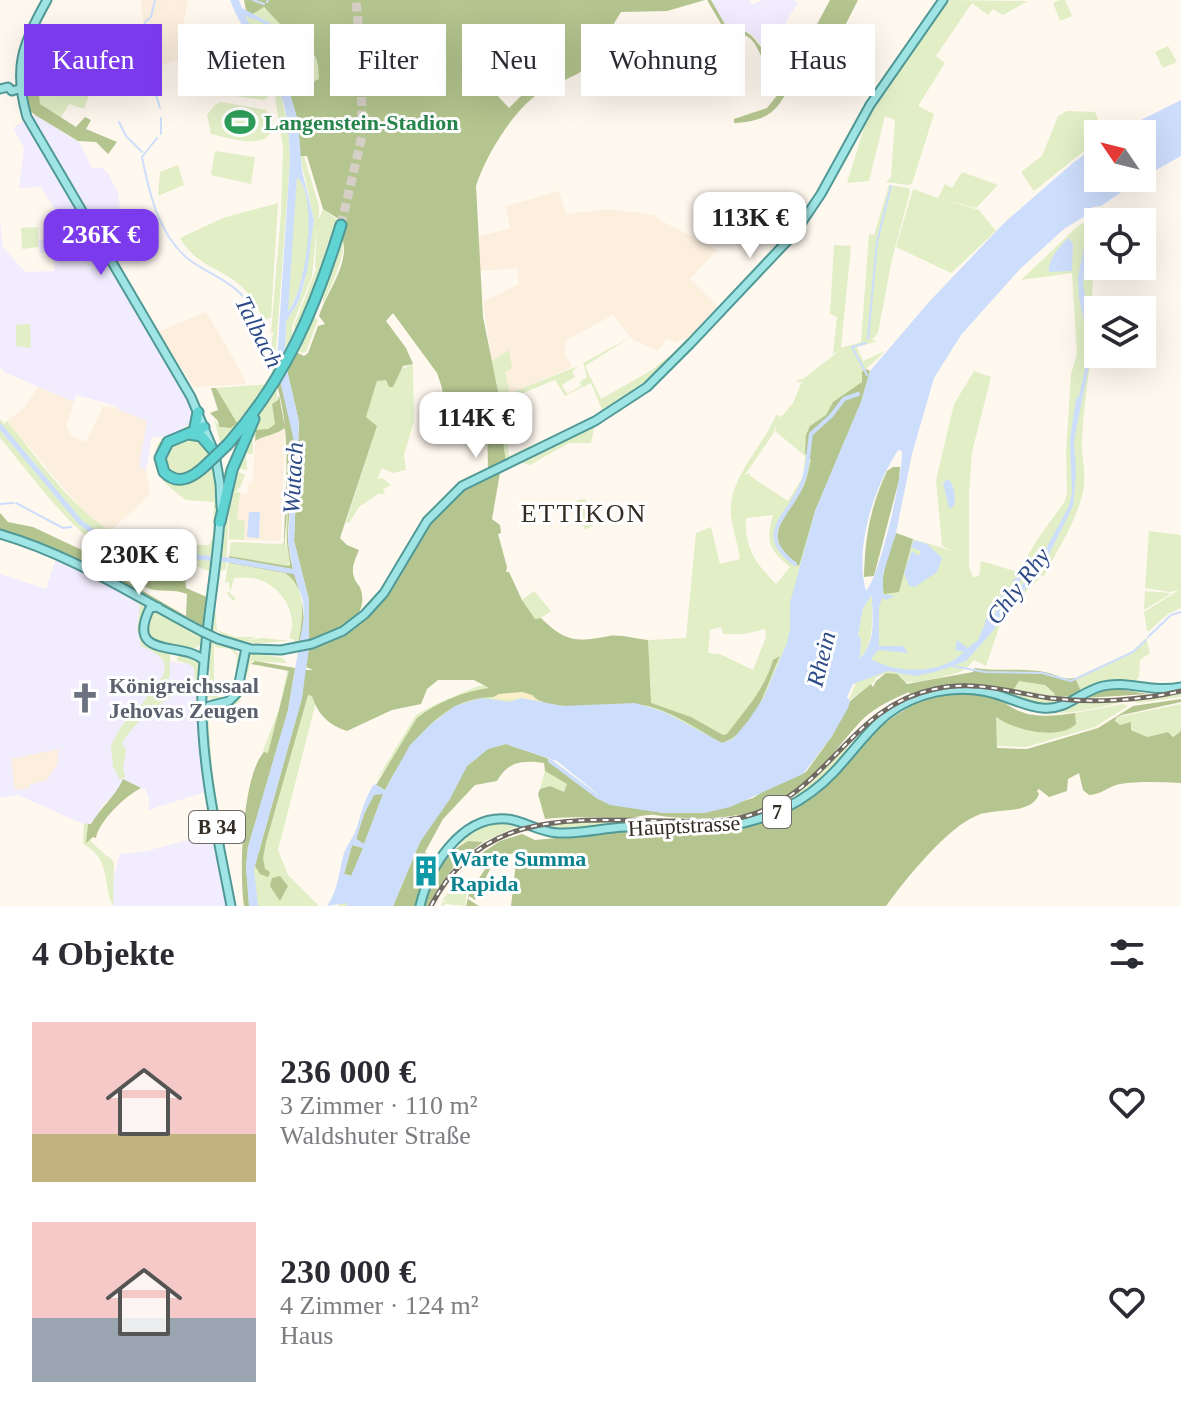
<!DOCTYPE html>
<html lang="de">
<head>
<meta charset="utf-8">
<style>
  body { margin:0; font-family:Georgia,serif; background:#f2f2f3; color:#2b2b33; height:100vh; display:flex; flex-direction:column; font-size:30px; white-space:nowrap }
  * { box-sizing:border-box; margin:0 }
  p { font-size:26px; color:#7c7c81 }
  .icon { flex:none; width:44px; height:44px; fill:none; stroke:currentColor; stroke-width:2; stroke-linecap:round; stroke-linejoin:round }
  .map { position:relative; height:906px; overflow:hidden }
  .panel { display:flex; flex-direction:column; background:#fff; flex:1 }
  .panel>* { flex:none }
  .guide { position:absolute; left:24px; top:24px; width:1134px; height:72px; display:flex; gap:16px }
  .needle { width:52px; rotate:305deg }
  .fabs { position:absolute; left:1084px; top:120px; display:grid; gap:16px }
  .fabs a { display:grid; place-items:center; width:72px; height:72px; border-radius:0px; background:#fff; box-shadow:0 8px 32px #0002; font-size:40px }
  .price { position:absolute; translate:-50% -68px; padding:0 18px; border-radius:16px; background:#fff; color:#222; font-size:26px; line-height:52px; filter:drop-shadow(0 2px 4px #0008) }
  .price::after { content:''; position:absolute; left:50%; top:48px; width:24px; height:18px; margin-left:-12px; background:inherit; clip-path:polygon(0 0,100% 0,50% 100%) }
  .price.active { background:#7c3aed; color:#fff }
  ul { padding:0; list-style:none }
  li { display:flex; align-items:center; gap:24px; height:200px; padding:0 32px }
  li span { display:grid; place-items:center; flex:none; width:224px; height:160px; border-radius:0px; color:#555 }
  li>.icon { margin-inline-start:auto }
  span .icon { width:96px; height:96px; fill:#fffc; stroke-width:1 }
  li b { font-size:34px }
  h2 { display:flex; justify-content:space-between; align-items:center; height:96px; padding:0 32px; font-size:34px }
  .pill { padding:0 28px; border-radius:0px; background:#fff; box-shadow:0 8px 32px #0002; font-size:28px; line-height:72px }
  .pill.active { background:#7c3aed; color:#fff }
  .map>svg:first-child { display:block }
  .commercial { fill:#f1ecfe }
  .built { fill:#fcefde }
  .green { fill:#e1eec6; fill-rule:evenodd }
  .forest { fill:#b4c58f; fill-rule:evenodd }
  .sand { fill:#f9f0ca }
  .water { fill:#cddefc; fill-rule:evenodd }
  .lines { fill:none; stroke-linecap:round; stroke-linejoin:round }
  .stream { stroke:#cddefc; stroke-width:2 }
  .canal { stroke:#cddefc; stroke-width:4 }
  .river { stroke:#cddefc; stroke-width:5 }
  .highway-tunnel { stroke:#d6cfc6; stroke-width:9; stroke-dasharray:9 4.5; stroke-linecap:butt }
  .major-casing { stroke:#509996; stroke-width:11 }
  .highway-casing { stroke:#509996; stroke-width:13 }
  .major { stroke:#a0e5e5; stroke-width:7 }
  .highway { stroke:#60d3d3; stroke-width:9 }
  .rail-casing { stroke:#706961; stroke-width:5 }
  .rail { stroke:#fff; stroke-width:2; stroke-dasharray:6; stroke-linecap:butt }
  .major-bridge-casing { stroke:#509996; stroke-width:11; stroke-linecap:butt }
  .highway-bridge-casing { stroke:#509996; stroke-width:13; stroke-linecap:butt }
  .major-bridge { stroke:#a0e5e5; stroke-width:7 }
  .highway-bridge { stroke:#60d3d3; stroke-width:9 }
  .labels { text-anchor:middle; stroke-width:6; stroke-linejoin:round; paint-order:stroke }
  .shield { fill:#fff; stroke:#706b66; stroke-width:2 }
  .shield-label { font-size:20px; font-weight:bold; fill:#322c24 }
  .leisure-label { font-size:22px; font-weight:bold; fill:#27864d; stroke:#fff; text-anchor:start }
  .worship-label { font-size:22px; font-weight:bold; fill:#5b616d; stroke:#fff; text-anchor:start }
  .street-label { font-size:22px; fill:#322c24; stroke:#fff }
  .culture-label { font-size:22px; font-weight:bold; fill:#0d838f; stroke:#fff; text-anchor:start }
  .water-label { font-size:24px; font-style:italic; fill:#2c4b86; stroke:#fff }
  .quarter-label { font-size:26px; letter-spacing:2px; fill:#322c24; stroke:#fff }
</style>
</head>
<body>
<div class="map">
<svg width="1181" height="906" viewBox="0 0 1181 906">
  <rect width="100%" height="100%" fill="#fff8ef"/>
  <path class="commercial" d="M711,0H750L752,5L762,0H793L798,3L775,39L769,42L771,50L765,52L757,39L748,32L726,26Z
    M35,115L80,143L92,168H103L108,173L118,193L122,221L106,255L193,409L194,417L189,426L170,436L152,437L146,471L139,466L146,421L123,413L114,405L99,401L76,395L74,402L4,372L0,367V218L3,247L25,272L55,271L52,252L40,253L38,240L70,234L41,187L19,188L24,148L13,128Z
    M57,555L143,604L151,646L168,653L171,662L189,664L194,668L197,718L209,791L148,810L149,800L146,790L123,779L115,796L104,803L91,825L83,824L18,795L0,798V574L46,589Z
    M215,833L228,906H113V880L120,854L146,851Z"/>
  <path class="built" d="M141,0H188L184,20L187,58L147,69Z
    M559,191L566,214L609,209L655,215L660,220L719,251L715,252L690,279L719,308L686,340L684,338L677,343L666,339L658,351L632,339L613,315L565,341V354L572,367L510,393L505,371L508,351L492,361L483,302L519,284L517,268L480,271L477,237L510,228L506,206Z
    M206,312L242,373L246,384L194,387L158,332Z
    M38,387L74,402L66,427L72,436L86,442L103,407H112L147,421L139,466L146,471L150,490L148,497L109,532L84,512L7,421L25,407Z
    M285,428L281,541L244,540L245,521L237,520L239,493L247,494L248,485L253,480L255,441L262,436L278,433Z
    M59,749L57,765L46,781L29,784L30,788L15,790L11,759Z"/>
  <path class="green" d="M945,0L1028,1L1003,15L993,9L988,15L972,3L936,56L945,63L918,106L934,114L912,184L908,185L886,182L891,177L895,120L885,116L869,181L847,183L867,118L829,188L827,187L871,107Z
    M1060,0H1065L1072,16L1060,21L1053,3Z
    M263,7L315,54L319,64V79L289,91L264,49L273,39L270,23L253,14Z
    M244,15L262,22L270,29L269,37L261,46Z
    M225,28H229L231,38L234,39L231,42V47L227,49L213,39L215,37L212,31V29L224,31Z
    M1168,46L1177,62L1163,68L1155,52Z
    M241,49L254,70L243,74L236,65L227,72L221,64Z
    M259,72L269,96L264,100L221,94L225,73L247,76Z
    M65,78L67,86L89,95L84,109L69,104L60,119L40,104L38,86Z
    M281,95L289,129L290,160L274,377L268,361C275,351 269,343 274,332L271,333L281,213L283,148L275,97Z
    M221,102L266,110L273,121C273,154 231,138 211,134L207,115L215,105Z
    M1067,111L1095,112L1104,134H1098V140L1034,191L1021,172L1042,156L1058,116Z
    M215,151L255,157L251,184L211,175Z
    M300,156H304L319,206V219L323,209L339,221L331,243H328L325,252L328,254L295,341L294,326L317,267L315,268L317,227L312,276L292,326L293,343L285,359L286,321L299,301L305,280L314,220Z
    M178,165L184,185L158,196L160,172Z
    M962,172L998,185L976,208L939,198L979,210L996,231L951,273L896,247L913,189L938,198L945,184L952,188Z
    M297,176C320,203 307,287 287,313Z
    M889,185L909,188L910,192L892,259L878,333L872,340L878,341L857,347L863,361L885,351L862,373L864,378L867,371L894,385L745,758L534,717L366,906H338L389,764L374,784L416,715L436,704L476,687L648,647V640L686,638L696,533L711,527L720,564L740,559C738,545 733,530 731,516C727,479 763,447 776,415L781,416L778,421L793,403L803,379L800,383L796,380L803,379L839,351L833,354L837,317L830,314L834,245L851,246L841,348L861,342L869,234L874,235ZM777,421L775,431L805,456L803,477L788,501L750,476V473L745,475L773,434ZM773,515C765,542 769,550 790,567L776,584C756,564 744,547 746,518ZM721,627L723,634H745L765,629L766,637L753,670L720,654L708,653L710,630Z
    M278,203L271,318L263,320C242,264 203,278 180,238L223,218Z
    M1104,211L1105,222H1098V238L1095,239L1092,295L1097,303C1093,348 1085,392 1082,438C1081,456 1087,475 1083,492C1076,522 1058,549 1044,576L1028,572L1027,575L1039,579L1004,613L986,666L974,660L966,669H961L964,670C955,675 916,684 905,682C891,679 894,667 876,678L874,682L848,701L855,685L858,668L879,646V608L883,574L884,582L899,592L913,539L953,551L942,546L936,480L954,404L974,371L991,377L972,452L969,494V567L973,577L979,576L981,561L1018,572L1037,540L1065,501L1067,493L1066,452L1071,374L1077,354L1072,273L1021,280L1078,226Z
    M38,227V247L22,249L21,228Z
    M341,235L344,238C343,263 333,282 323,304V293L314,311L334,254L340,249L342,244L339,241Z
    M313,315L318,320L306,352L302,353L297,350Z
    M30,324L31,348L16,346V325Z
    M631,337L585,366L601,399L652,370L669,356L670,360L652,380L616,408L506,462L499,413L502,410L492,361L509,350L512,368L505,372L510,393L578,366L572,372L575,377L562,385L567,394L581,386L580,382L587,377L583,363ZM555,380L565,396L591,383L603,412L509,456L504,401Z
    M413,364L414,421L404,455L406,470L392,473L382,468L377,479L382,478L391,485L383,489L385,492L383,494H378L359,507L349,523L346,522L377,426L366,417L377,381C391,380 399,367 413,364Z
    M271,384L221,447L214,418L219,427L227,428L230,414L216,388Z
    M276,387L278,400L272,404L275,424L253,438V454H246L247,470L235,468L252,425Z
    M191,409H193C200,435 179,426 169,441C164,448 161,457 158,465L190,484L213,463L217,500L211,572C179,556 139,566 105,549C72,533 25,467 0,438V419L4,424L7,421C38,458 83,526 129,539C154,547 184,545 209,545L213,537L214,502L186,500C164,482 148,475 158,443L192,423L194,417Z
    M595,424L591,443H569L530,465L516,461Z
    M192,435L207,445L211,456L188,476L168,474L162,455L169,445Z
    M235,470L245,475L240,488H237L239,490L232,493L230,499L235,492H240L237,519L245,521L244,540L229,539V506L226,569L217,572L223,520Z
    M287,497L289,567L229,556L231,542L281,544L284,541L286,550Z
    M585,499L598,522L585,530L573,506L578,500Z
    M1149,531L1181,535V608L1168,614L1149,631L1147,630L1144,612L1179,590L1170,592L1145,588Z
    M228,563L285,573C309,589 302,621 298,645L293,646L295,640L289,638C299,616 283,588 260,580C253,577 242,578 234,578L230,593L236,599L233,601L227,593L230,592L229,582L225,583Z
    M220,573L215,607L217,630L235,637H257L246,640L263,638L290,641C264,642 239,649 216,634L221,633L215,630L213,607L215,635L209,633L217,576Z
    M117,589L138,598L143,604L145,611L143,624L151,646L170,654V677L163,685L149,681L159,682C173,661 160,655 141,646L137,628L140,605Z
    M534,591L551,611L541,618L535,619L522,600Z
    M1145,591L1170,593V594L1144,610Z
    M872,594C871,619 876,639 860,660L861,639L858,635L863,608Z
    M157,611L204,636C199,661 164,646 149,638C147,627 146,617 157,611Z
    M208,638L214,640V679L211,690L208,689L210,671H207Z
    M1146,638L1150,653L1140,660L1139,676L1134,684L1081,691L1075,678L1133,651Z
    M215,641L233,648L240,656L236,692L227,700H211V696L208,699L205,694L213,690L215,686L218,697H229L235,682L237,656L230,649L215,647Z
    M250,652L283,658L286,663L251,661L239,702L236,705L212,708L208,713L212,769L234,906C222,842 211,778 206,713L209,707L231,704Z
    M178,653L201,658L196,701L194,668L189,664L177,661Z
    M288,667L315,671V706L278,850L288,875L319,906H246L249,805L263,751L279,709Z
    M1020,680L1045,685L1054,693L1055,697L1013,689Z
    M175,683L179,689C159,707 135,719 122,744L126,750L123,768L125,777L120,780L113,767L111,745L122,725L143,703L152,689H165Z
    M988,688L1069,701C1043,714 1013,697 988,688Z
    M1181,693V697L1138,703L1127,700C1105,708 1041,721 1023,708L1039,710L1076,701L1151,698Z
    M1123,704L1128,706L1095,727L1026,747L997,746L995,716L1003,722L1076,724L1075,713Z
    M1181,704V731L1172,737L1168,732L1147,737L1115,722L1117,717Z
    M890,708L863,729L848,745L845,756L831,772L795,801L751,820L716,825L555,831L537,825C611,813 707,840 775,808C823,785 844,728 890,708Z
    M545,771L567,784L564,792L550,786L540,789Z
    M503,822L518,826L483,842L468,841L452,848C468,832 481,824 503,822Z
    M84,823L88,824C84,839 96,846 106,855L105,857L108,856L114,862L113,906C102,885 112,859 83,844Z
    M461,876L469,880L465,906L446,904L441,906L442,902H449L443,901L444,898Z"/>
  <path class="forest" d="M244,0H705L667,11L621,12C610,29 601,50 588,66C579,76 552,84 539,93C512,112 486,155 476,186L483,317L502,411L499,413L506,462L488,469L487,423L448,435L442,388L437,373L393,313L386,321L406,348L413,364L403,366L393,387H389L386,380L377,381L366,417L377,426L340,538L347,545L359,550C355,560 350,569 355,580C357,584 360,586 361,590C370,622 332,634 309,643V600L294,541L299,422L287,370L296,352L304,356L308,353L318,326L325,324L319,316C326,293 353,260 341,235L345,223L323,209L307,156H300L298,121L289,91L319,79C319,52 312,51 293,36C283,27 273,17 264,7L253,14L246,11ZM550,67L553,73L533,84L509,108L496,94L526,69Z
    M707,0H711L726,26C752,31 750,34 765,52L772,49L766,65C751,37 756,37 724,29Z
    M830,0H858L823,69L817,65C775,79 796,121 734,123V119L767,108L794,74L809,61L808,41Z
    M23,73C38,79 39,90 40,104L76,127L85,117L91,120L86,129L117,142L108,154L96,142L78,141L35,115L27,108Z
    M866,369L870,371L861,402L815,511L799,566C760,537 783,522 801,491C807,482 808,470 811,460L805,453L806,435L810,426L826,415L833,402L862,382V372Z
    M280,381C285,400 293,420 294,441C296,473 288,506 288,539C289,575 315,611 298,645C302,621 309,589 285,573L229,563V556L288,566L290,565L287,542L288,497L284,550C284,492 293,442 277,385Z
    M211,388H216L237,423L231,428L219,427L218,421L210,413L218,410Z
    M279,395L285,428C276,435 265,435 255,441L256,430L268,429L275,424L272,404L278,400Z
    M501,467L492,519L500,525L501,533L498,534L507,567L506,572H509L522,600L535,619L541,618C566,643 578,642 609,636C620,634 637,639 648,640L651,703L691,717L723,735L727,734C745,710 765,689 773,660L780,656C766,685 756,731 722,743C695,728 661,703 630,704C606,704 548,713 532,695C515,696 498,696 482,698C436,703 404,753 385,790L376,785L417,718C437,702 465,691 489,688L474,680H438L427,689L421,704L392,710L347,731C328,725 318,714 312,696L308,695L266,842L263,858L265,869L270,872L268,877L260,874L255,866L302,698L305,670H313L306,667L309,647L366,615L438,512L472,482Z
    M893,467H900L899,480L874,576L864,577C865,537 870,508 887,471Z
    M0,513L8,522L33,527L84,551L111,560H132L157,576L172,578L185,575L186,588L209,598L204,629L87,565L0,532ZM112,573C129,572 140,588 155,590C168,592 173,589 187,594L186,616Z
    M896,533L913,539L899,592L884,594C879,575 890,552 896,533Z
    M255,661L295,668L288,710L248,847L246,866L249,906H244C239,873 242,776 264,752L268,753L289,671L251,664Z
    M975,668C1000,672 1025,667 1049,673C1059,676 1064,680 1075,678L1081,691L1080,696L1055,697L1054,693L1045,685L1019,681L1005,703C1026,719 1049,717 1075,713L1076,724C1058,741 1014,730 996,717L997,748L1027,749L1098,728L1133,706L1181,699V702L1122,715L1117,717L1115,721L1120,725L1131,722V730L1147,737L1168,732L1173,737L1181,731V783C1161,782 1140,781 1120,784C1109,786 1101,795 1089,795L1083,790L1079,773L1068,779L1067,791L1049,797L1039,789L1037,791L1039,794C1032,815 996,808 978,815C947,827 906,879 886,906H511L517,853L476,857L500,841L522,834L535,840L629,831L633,828C657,831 682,832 707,829C733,826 799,809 818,792C853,759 868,729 913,705L909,692C893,699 875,707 862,720C835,748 815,783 780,802C743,820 693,821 655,815C647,814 638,817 631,818C602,818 574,816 545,819L538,794L540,789L550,786L564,792L567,784L545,771L544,763C523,760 508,761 497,781L475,785L443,819L425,852L436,861L426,875L418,906H393L420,842L467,766L488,749L506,744L547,758L598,799L663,813H704L753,798L765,790L806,772L832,736L850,701L871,684L873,687L876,681L886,673L897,674L907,684L973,672Z
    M1110,688L1149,694L1084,698Z
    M123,779L141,788C125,796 99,821 96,838L93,837L86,843L88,824H91C101,807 115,797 123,779Z
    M374,794H383L364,844L356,839L364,814Z
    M468,841L483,842L456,863L429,906H422C434,871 435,860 468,841Z
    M352,845L363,848L352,876L344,874Z
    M492,859H498C485,871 485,888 475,900L469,896L468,899L479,906H466L469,893Z
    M280,876L288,886L280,901L270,886L272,878Z"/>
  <path class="sand" d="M522,692L532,695L537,701C521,698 508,701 492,698L499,694Z"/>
  <path class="water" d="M230,0H239L242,8L270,23L275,30L273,39L264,50L289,91L298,121L302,171L314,220L307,271L299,301L286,321L285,359L276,375L290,160C289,138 289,116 281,96C268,62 243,34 230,0ZM245,16L262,22L271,31L261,45ZM297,177C319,196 306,290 288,312Z
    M1181,100V156L1142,178V134H1113Z
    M1098,145V178H1142L1101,206L1092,207L1093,211L1064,229L1020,269L961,335L934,378L912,454L896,533L883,574V594L895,596L886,600L882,598L879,608V646H903L908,653L878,650L871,659C897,674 942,675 964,652L955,650L957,640L968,648L978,640L983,628L990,624L984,627C988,610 994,599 1009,591L1014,579L1023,575C1016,594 995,598 990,620L1003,602L1029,578V572L1046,549L1069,506L1072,492L1070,439L1076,399L1079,396L1086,365L1084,358L1087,335L1079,298L1078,277L1089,222L1094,220V232L1084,270L1083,283L1093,345L1074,441L1076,473L1073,506L1049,554L1035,573V579L1006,608L993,631L966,661L935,672L915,676L888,671L853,684L847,697L850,701L848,708L832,736L803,774L730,807L704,813H663L610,805L598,799V794L557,761L506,744L488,749L467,766L450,799L420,842L393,906H347V903L327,906C338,891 339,871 344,853C347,845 353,838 356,830C361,815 365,797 374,784L385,790L410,745L431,724L455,706L481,698L510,702L521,698L562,706L635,703L664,712L722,743L733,739L748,721L764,697L787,643L790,629V603L815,511L861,402L870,371L928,303L1005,222L1074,162ZM898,450L902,451C903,474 880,576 866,591C854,547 874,488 898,450ZM872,595C872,619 877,639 860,659L861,639L858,635L863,608ZM383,794L364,844L356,839L364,814L374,795ZM352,845L363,848L351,876L344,874Z
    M1069,238L1073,244L1072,271L1049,272C1047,261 1060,245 1069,238Z
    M287,370L299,422L294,541L309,600V647L302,698L254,869L258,906H249L246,866L248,847L288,710L304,617L303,601L294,574L291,573L293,569L288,542L294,441L280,381Z
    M948,479C954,484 958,501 952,508H949L943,483Z
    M249,512H260L259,538L247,537Z
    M914,540L927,544L942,558L937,572L915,587L909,586L904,573L912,551L917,555H920V551L911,547Z"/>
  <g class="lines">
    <path class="stream" d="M155,0L151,17L146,21L143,29L150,75L160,108
      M253,0L264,4
      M267,2L268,0
      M119,122L126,136L142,152
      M161,134V118
      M157,138L142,157C149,192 158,233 187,258C207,274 231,280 247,301C262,320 266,349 276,370
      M868,339L877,242L891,186
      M866,343L852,347L867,375
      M16,503L63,528L71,527
      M0,504L13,503
      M1148,637L1171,615L1181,612
      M953,666L985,672L1042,673L1071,681L1133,652L1146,640"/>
    <path class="canal" d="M795,564C753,533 790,516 802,484C809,467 808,451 811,434L831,416L844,399L858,394
      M550,761L598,797"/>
    <path class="river" d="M0,426L81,523L109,543L141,552L229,560L296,572"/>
    <path class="highway-tunnel" d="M341,225L362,136L361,54L356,0"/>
    <g class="major-casing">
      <path id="major" d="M47,0C22,44 13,68 27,117L191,397L215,454L220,484L221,507
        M0,89L8,87L12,91L19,89
        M220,519C216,577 204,634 202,692C200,761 218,838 231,906
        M0,534C73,555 134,596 201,631
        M158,607L150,608C124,661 185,640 204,661
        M218,639L251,649L281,650L312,644L343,631L365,614L384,593L427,521L462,486L595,421L647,387L691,343L794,234L821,194L870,105L943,0
        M206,716L209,706L229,701L237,693L246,648
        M420,906C429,867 461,815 507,819C525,821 541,833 559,833C581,834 603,828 625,827C659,826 694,831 728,826C768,820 806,802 834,772C868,736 882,704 936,692C960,687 984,689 1007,698C1019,702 1030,707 1042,708C1066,711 1081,691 1103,686C1127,680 1152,693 1181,687"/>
    </g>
    <g class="highway-casing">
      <path id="highway" d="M195,427L198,412
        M204,427L168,442L160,458L164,472C178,486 192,478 205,466
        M189,434L201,436L214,451
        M228,444C286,378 315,309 341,225
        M220,522L232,470L254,419"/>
    </g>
    <use href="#major" class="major"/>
    <use href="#highway" class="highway"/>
    <g class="rail-casing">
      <path id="rail" d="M431,906C482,807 577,820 671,821C695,821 719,823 743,817C829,796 847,707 935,689C975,680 1010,692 1049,698C1091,703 1140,701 1181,691"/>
    </g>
    <use href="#rail" class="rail"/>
    <g class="major-bridge-casing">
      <path id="major-bridge" d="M201,631L218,639"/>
    </g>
    <g class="highway-bridge-casing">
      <path id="highway-bridge" d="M205,466L228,444"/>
    </g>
    <use href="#major-bridge" class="major-bridge"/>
    <use href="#highway-bridge" class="highway-bridge"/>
  </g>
  <defs>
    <g id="stadium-bare" transform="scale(2.4)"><path d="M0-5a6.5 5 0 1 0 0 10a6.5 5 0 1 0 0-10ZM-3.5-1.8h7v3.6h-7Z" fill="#2e9e5b" stroke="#fff" stroke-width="2.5" paint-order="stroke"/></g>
    <g id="church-bare" transform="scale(2.4)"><path d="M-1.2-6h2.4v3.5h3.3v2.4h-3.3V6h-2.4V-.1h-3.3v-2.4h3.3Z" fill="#6b7280" stroke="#fff" stroke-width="2.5" paint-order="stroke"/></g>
    <g id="building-bare" transform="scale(2.4)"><path d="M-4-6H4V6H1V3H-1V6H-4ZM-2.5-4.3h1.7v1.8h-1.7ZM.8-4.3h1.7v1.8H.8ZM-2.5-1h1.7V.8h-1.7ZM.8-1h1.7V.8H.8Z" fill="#0f9aa8" stroke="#fff" stroke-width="2.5" paint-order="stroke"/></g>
  </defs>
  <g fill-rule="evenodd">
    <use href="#stadium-bare" x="240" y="122"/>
    <use href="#church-bare" x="85" y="698"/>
    <use href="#building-bare" x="426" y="871"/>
  </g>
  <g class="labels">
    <g class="shield">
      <rect x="763" y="796" width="28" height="32" rx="6"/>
      <rect x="189" y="811" width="56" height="32" rx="6"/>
    </g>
    <g class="shield-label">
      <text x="777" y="819">7</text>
      <text x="217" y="834">B 34</text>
    </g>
    <g class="leisure-label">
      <text x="264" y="130">Langenstein-Stadion</text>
    </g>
    <g class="worship-label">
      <text x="109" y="693">Königreichssaal<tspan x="109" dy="25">Jehovas Zeugen</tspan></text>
    </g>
    <g class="street-label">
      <text transform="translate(684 825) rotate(-3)" y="8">Hauptstrasse</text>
    </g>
    <g class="culture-label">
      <text x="450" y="866">Warte Summa<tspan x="450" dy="25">Rapida</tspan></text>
    </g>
    <g class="water-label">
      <text transform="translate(259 332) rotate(63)" y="8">Talbach</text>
      <text transform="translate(293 478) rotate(-87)" y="8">Wutach</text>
      <text transform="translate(1018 586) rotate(-53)" y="8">Chly Rhy</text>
      <text transform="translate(821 659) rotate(-76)" y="8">Rhein</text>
    </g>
    <g class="quarter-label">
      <text x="584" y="522">ETTIKON</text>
    </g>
  </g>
</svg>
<div class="fabs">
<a><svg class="needle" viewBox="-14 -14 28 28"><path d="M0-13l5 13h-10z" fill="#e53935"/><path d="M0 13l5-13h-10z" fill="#7c7c81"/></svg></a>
<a><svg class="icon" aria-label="locate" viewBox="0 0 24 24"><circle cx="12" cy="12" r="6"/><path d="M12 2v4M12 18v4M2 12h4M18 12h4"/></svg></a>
<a><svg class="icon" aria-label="layers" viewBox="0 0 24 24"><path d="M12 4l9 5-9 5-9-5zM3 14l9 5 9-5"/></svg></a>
</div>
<b class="price" style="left:750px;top:260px">113K €</b>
<b class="price active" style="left:101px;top:277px">236K €</b>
<b class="price" style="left:476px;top:460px">114K €</b>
<b class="price" style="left:139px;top:597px">230K €</b>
<div class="guide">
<a class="pill active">Kaufen</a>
<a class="pill">Mieten</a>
<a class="pill">Filter</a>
<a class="pill">Neu</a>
<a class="pill">Wohnung</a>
<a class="pill">Haus</a>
</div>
</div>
<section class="panel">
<h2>4 Objekte<svg class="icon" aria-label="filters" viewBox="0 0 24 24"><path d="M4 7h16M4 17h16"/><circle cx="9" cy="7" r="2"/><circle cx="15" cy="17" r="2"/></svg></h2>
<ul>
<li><span style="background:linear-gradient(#f6c9c9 70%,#c2b280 0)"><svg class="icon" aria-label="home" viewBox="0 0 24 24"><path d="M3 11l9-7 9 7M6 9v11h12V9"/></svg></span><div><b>236 000 €</b><p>3 Zimmer · 110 m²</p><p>Waldshuter Straße</p></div><svg class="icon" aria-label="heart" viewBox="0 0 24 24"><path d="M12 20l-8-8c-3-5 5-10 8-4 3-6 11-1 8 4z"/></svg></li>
<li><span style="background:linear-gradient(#f6c9c9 60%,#9aa5b1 0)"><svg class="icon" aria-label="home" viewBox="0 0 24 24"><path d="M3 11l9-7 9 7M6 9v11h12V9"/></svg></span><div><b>230 000 €</b><p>4 Zimmer · 124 m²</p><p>Haus</p></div><svg class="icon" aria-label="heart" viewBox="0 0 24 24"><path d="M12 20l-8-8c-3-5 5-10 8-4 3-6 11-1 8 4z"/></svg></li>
</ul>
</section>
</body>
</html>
